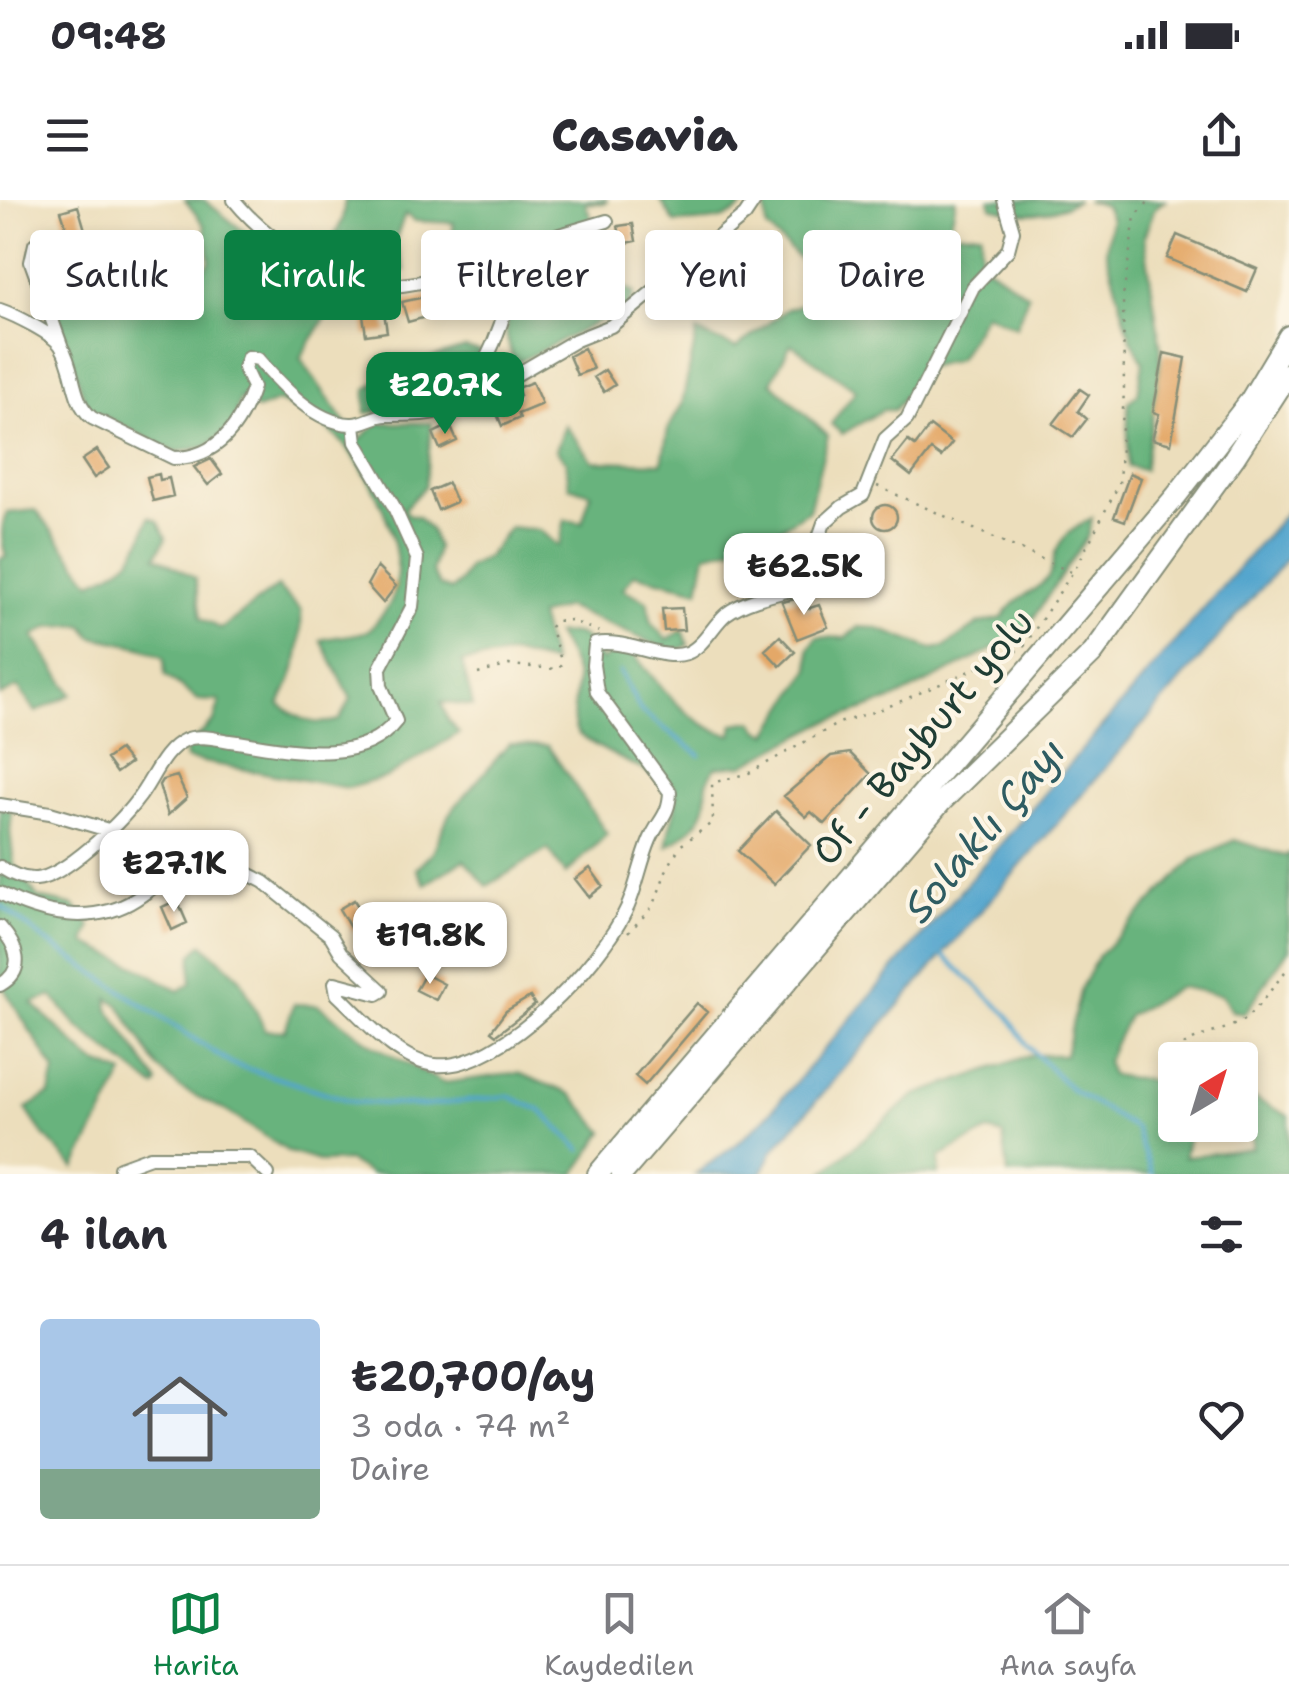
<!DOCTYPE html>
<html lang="tr">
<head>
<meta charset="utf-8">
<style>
  body { margin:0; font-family:"Shantell Sans",sans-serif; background:#f7f7f7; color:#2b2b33; height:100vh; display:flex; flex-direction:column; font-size:38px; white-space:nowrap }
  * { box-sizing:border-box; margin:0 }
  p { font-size:32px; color:#7c7c81 }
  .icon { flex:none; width:55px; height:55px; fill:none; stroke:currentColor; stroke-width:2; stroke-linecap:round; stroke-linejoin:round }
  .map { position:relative; height:974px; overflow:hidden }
  .side { display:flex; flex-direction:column; background:#fff; flex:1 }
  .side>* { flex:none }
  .top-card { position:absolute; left:30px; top:30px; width:1230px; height:90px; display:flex; gap:20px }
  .needle { width:65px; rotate:38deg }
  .controls { position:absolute; left:1158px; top:842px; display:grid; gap:20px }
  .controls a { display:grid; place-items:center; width:100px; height:100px; border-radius:10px; background:#fff; box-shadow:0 5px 15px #0003; font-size:50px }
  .price { position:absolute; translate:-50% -85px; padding:0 22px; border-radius:20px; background:#fff; color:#222; font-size:32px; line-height:65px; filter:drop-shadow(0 2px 5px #0008) }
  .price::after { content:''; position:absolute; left:50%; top:60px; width:30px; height:22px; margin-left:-15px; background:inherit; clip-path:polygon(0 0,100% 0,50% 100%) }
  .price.selected { background:#0b8043; color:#fff }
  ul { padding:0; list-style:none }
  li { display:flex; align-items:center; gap:30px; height:250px; padding:0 40px }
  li+li { border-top:2px solid #e1e1e2 }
  li span { display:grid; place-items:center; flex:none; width:280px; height:200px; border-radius:10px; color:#555 }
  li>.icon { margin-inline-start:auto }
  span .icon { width:120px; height:120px; fill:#fffc; stroke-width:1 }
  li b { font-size:42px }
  h2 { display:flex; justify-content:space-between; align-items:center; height:120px; padding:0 40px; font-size:42px }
  .pill { padding:0 35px; border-radius:10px; background:#fff; box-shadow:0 5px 15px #0003; font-size:35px; line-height:90px }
  .pill.selected { background:#0b8043; color:#fff }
  .status { display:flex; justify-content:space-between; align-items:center; height:70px; padding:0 50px; background:#fff; direction:ltr }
  .status svg { height:28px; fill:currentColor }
  header { display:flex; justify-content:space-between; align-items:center; height:130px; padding:0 40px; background:#fff; font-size:45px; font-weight:800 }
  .dock { display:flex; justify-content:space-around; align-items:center; height:140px; border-top:2px solid #e1e1e2; background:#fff; font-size:28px; color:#7c7c81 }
  .dock a { display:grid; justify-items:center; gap:5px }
  .dock .selected { color:#0b8043 }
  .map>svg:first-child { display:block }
  .forest { fill:#67b37d; stroke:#437858; stroke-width:2.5 }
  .water { fill:#52a5cd; stroke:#387180; stroke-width:2.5 }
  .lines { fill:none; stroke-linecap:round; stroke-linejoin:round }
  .stream { stroke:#52a5cd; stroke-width:4 }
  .building { fill:#e4a867 }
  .minor-casing { stroke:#868e78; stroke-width:16 }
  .trunk-casing { stroke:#868e78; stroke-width:24 }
  .path { stroke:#868e78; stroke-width:2.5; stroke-dasharray:2.5 8; stroke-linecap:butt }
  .minor { stroke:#fff; stroke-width:12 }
  .trunk { stroke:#fff; stroke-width:20 }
  .labels { text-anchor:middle; stroke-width:8; stroke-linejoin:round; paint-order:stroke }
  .street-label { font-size:38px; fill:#1f3d34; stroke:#fcf5e5 }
  .water-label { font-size:40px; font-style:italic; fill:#2e5c62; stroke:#fcf5e5 }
</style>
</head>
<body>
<div class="status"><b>09:48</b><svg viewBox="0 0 49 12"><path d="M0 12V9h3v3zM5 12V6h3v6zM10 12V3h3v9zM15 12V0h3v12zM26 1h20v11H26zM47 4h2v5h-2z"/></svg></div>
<header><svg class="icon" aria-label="menu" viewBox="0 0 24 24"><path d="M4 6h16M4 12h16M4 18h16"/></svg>Casavia<svg class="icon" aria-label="share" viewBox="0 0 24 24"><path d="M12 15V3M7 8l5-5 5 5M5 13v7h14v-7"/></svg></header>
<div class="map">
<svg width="1289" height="974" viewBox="0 0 1289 974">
  <rect width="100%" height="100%" fill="#fcf5e5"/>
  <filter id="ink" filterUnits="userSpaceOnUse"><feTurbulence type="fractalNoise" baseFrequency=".01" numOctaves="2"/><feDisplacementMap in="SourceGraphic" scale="20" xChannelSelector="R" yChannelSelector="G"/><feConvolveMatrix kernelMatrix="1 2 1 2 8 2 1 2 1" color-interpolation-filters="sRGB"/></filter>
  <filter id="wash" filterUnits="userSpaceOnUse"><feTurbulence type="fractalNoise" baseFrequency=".0048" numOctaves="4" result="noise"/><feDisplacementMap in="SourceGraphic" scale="40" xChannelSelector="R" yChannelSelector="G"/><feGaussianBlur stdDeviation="2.25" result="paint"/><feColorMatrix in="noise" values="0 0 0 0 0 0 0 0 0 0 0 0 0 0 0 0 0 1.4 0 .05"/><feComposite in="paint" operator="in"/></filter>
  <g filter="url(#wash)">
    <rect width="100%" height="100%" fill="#ecdebc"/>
    <path class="forest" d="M185,0H204L252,38L264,41L343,90L300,158L358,241L378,223H432L425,286L404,309L408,315L418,317L431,331L437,347L432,372L440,386L451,390L461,381L468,367L487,357L510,327L539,330L559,346L565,320L582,323L591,293L569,286L566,261L556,250L565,225L593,261L662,263L668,229L682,204L697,132L736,148L787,109L830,96V88L767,28L765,0H956L949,33L981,32V62L1028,95L1016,127L985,113L958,159L927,167L894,210H883L842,234L831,224L856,190L791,144L771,182L828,236L809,310L759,342L706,354L699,390L634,374L623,389L647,401L652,424L667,440L683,430L688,445L674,452L566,407L539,416L552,463L514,454L462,462L473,506L441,502L448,520L459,533L387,577L348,588L186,559L185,549L214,521L220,501L198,500L165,475L164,457L141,447L93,437L83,425L50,427L33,436L72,494L36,512L18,487L0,496V359L6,356C1,341 0,327 7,313L36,310L91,382C129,367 138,356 149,317L158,321L166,338L156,356L195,378L201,418L221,429L277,387L301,410C302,446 298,473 279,504C301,520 313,527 339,520L351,499L321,440C333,436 358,436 367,431C372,429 379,418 383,414C421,369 374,275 338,238C321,221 300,211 278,201L257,210L240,198L233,226L206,247L175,252L87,208L42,64L46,57C71,69 96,78 124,77C149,76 170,72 195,80L210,61L204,25Z
      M345,0H607L606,3H585L618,85L634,93L628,107L514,164C510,149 503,132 508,116C513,101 519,94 518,77L485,64L453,65L450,48L454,23L415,21L405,14L394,43L405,70C375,89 347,74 329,46L342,21Z
      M660,0H748C732,25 702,21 675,23Z
      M989,0H1078C1045,17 1026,17 992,7Z
      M1085,0H1165L1155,8L1144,36L1161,149L1159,178L1144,270L1128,267V202L1138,194L1143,162L1130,137L1106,51L1111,19L1105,6Z
      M465,148L482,152L457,193L441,203L366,213V190C397,167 430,158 465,148Z
      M1092,318L1088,335L1023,434L894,499L824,523L743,565L716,567C699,588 711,593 703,612C697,627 680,638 667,646C667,622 681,611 674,585C657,576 584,543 577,532C569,518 578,494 576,477C574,463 563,448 556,434C585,430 586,439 602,461L612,452L631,451C657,482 691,529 732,535L734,524L753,521L760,530L768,534L810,469L809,449L817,437L845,438L858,427L876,428L932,449L945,447L978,424L1002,418C1013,400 1029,395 1045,381C1054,373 1052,361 1056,351C1063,334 1077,327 1092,318Z
      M509,544L548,546L607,634L566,674L548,649L487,686L464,660L425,684L416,669L433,652L449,614Z
      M0,608L12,611L10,632L14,665L38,698L74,706L91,726L85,743L142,769L179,791L191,783L192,754L203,744L241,779L265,830L285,831L294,804L318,805L373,845L443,883L518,873L571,894L604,932L575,974H370L348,961L322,962L289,952L228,912L180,888L158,868L119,805L108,798V808L158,883L155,887L78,827L52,796L32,803L92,861L124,874L75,968L42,933L26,909L50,894L55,871L0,782Z
      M1234,640L1285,656L1289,653V749L1245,813L1232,811L1222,795L1180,787L1128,816L1106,861L1111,875L1154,881L1175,900V925H1191L1184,957L1252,948L1251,897L1289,916V974H1008L1003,935L988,931L940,957L939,974H822L915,895L1031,855H1065L1081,788L1098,756L1194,659Z"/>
    <path class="water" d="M1289,309V356L772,952L762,974H695L737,944L765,918Z"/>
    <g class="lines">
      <path class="stream" d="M620,472L641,511L700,555
        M0,705L43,739L232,864L355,902L424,906L508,896L540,910L581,950
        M943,755L1008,815L1028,846L1072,890L1135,928L1152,974"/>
    </g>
    <g id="blocks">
      <path class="building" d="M78,6L85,30L69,35L61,11Z
        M633,24L636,41L622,44L618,26Z
        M1177,35L1257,69L1247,92L1167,58Z
        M724,50L734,68L721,75L711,56Z
        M705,85L710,99L695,104L691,90Z
        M446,92L452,110L408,122L402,102Z
        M384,112L387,132L366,135L363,115Z
        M584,148L593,169L577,175L569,156Z
        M1164,153L1186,158L1171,244L1152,239L1159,214L1153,212Z
        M605,170L615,185L604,192L594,177Z
        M532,182L542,204L518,214L520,218L502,226L494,207L520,195L517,188Z
        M1080,189L1089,195L1078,211L1087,219L1073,237L1053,224Z
        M450,225L457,241L440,249L433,233Z
        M930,226L952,243L941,257L931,250L911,276L892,261L908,241L915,246Z
        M97,250L109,268L94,278L82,260Z
        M211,259L222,274L208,285L194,267Z
        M1130,273L1141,278L1125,321L1114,317Z
        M159,274L160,280L169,278L173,296L153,301L147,277Z
        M448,283L456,302L438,310L430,291Z
        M873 317a12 12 0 1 1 24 0a12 12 0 1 1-24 0Z
        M781,337L794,342L787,361L802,358V377L784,381L777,349Z
        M377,367L396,386L383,403L367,385Z
        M800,398L804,410L819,405L828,427L797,439L782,402Z
        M682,408L684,430L664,431L662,409Z
        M780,436L795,452L780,466L765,450Z
        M119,550L130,563L116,573L106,559Z
        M850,553L871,574L825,624L811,612L806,617L784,596L831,556Z
        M177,576L187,598L168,615L159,585L162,580Z
        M776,611L811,645L774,684L738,651Z
        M590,668L603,686L589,697L575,679Z
        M177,700L187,723L172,730L162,707Z
        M354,700L367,721L352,731L339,709Z
        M379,727L397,739L387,754L369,742Z
        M425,774L444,784L436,800L416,790Z
        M530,797L535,805L496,835L491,831L506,811Z
        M697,803L707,812L645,885L635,876Z"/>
    </g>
  </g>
  <g filter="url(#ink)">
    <use href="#blocks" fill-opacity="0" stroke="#868e78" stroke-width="2.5"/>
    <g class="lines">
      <g class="minor-casing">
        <path id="minor" d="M59,35L35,44L31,62L61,145
          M484,75L529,44L607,21
          M0,110C15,115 53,134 61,146C76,170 70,199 92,218L174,258C217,258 241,225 253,187L244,168L248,157L258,159C280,184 314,223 351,224C363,225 374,215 387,215C402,214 420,216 434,212C478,201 503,124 512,85L509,81C475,67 436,81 402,85C344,91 270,44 234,0
          M451,207L471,201L576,140L611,126L745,15L755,0
          M0,605L50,613L108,630
          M0,667C11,674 23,680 36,679C64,677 120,623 137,600C152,582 162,550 185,540C197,534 217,539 230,541C282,548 359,569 396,521L381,486L380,468L412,407L417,358L393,305L356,242L354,225
          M0,693C41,715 94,726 136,699C156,686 174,671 194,658L231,665L264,682L331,736L341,753L382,791L377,794L335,783L337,794C363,818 397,861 435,865C500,872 603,762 628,706C637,685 641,661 650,640C659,619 669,616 670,592L597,492L593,465L595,444C626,438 661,462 687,453C703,447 713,425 726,414C748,398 781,393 807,386L812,381L816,346L824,323L842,307L863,295L885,239L907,219L973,87L1008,50L1013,31L1004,0
          M0,727C17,746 27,770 0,785
          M120,968L150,957H250L268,974"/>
      </g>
      <g class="trunk-casing">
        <path id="trunk" d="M598,974L1176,296L1250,201L1289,136
          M622,974L941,602L1093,453L1234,258L1289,173"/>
      </g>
      <path class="path" d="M877,286L1071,372
        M478,474L509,465L557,469L562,463L550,427L555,421L570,420L599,432
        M628,733L654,705L666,671L680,646L713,622L712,583L749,573L839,523L885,508L1023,448L1078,364L1119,284L1124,190L1123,97L1135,17L1150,0
        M1175,887L1164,870C1180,833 1211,838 1242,821C1256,812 1277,781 1289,767"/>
      <use href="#minor" class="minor"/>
      <use href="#trunk" class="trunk"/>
    </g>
  </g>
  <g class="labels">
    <g class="street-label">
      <text transform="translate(923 537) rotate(-50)" y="13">Of - Bayburt yolu</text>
    </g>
    <g class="water-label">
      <text transform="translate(984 630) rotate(-50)" y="14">Solaklı Çayı</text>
    </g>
  </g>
</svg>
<div class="controls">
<a><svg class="needle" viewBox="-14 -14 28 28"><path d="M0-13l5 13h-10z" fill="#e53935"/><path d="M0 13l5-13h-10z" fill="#7c7c81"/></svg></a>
</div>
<b class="price selected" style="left:445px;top:237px">₺20.7K</b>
<b class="price" style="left:804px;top:418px">₺62.5K</b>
<b class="price" style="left:174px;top:715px">₺27.1K</b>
<b class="price" style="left:430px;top:787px">₺19.8K</b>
<div class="top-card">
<a class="pill">Satılık</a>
<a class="pill selected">Kiralık</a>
<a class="pill">Filtreler</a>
<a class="pill">Yeni</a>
<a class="pill">Daire</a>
</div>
</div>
<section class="side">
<h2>4 ilan<svg class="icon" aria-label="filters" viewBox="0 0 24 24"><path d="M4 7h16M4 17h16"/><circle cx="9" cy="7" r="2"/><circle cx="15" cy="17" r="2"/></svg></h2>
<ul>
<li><span style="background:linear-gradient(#a9c7e8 75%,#7fa58c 0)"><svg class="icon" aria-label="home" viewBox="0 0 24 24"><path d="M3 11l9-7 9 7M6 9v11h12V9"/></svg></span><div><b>₺20,700/ay</b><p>3 oda · 74 m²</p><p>Daire</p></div><svg class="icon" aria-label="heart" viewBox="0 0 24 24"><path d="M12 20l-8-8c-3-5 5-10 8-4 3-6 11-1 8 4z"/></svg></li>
</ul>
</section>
<nav class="dock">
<a class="selected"><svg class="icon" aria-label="map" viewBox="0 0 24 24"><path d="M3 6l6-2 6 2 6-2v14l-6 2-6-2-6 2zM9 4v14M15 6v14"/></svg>Harita</a>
<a><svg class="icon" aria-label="saved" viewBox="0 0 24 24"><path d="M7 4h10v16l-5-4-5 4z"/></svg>Kaydedilen</a>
<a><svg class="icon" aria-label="home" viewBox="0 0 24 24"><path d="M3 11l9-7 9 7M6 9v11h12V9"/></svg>Ana sayfa</a>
</nav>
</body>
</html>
